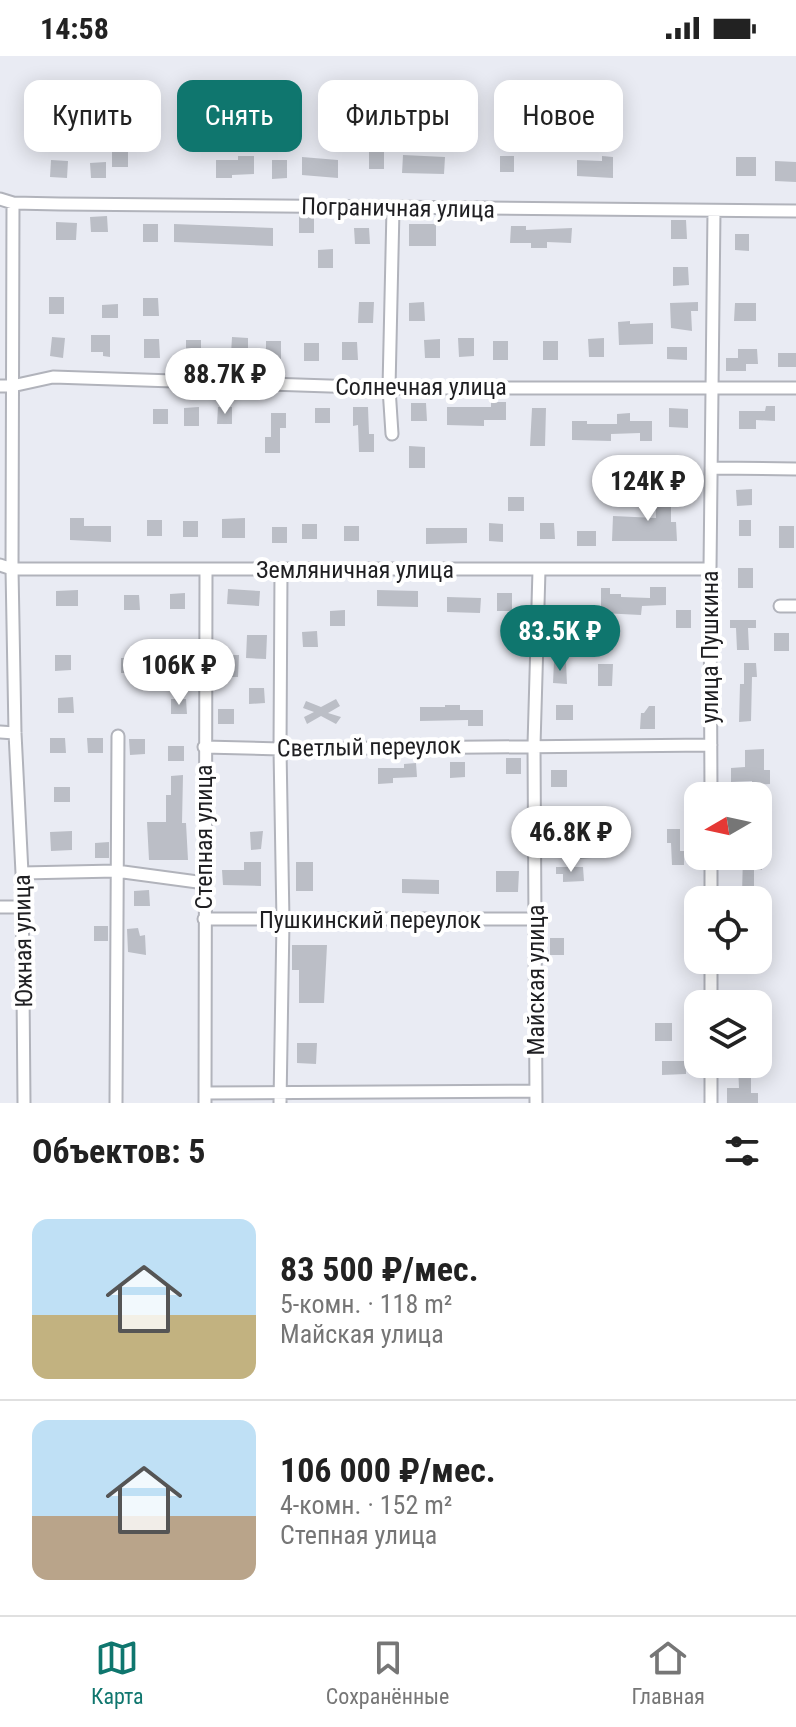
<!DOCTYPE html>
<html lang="ru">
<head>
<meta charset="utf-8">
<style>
  body { margin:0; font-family:"Roboto Condensed",sans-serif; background:#f6f6f6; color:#222; height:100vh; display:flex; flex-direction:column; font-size:30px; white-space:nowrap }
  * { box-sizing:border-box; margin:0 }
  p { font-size:26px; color:#767676 }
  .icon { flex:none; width:44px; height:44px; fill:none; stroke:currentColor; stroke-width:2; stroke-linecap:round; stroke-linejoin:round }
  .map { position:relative; height:1047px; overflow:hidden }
  .details { display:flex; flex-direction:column; background:#fff; flex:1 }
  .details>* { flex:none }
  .guide { position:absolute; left:24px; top:24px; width:748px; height:72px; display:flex; gap:16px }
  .needle { width:52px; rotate:261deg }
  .tools { position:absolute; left:684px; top:726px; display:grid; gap:16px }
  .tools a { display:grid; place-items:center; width:88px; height:88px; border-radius:16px; background:#fff; box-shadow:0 4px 20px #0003; font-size:40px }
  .price { position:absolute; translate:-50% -68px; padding:0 18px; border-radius:28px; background:#fff; color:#222; font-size:26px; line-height:52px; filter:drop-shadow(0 2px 4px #0008) }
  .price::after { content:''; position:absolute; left:50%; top:48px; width:24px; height:18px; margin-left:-12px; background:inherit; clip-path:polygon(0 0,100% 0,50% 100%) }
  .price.selected { background:#0f766e; color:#fff }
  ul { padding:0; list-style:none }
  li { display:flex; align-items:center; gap:24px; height:200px; padding:0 32px }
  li+li { border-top:2px solid #e0e0e0 }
  li span { display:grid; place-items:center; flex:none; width:224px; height:160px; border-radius:16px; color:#555 }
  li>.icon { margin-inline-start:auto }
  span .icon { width:96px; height:96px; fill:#fffc; stroke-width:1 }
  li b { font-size:34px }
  h2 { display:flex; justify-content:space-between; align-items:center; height:96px; padding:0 32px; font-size:34px }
  .chip { padding:0 28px; border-radius:16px; background:#fff; box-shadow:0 4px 20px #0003; font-size:28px; line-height:72px }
  .chip.selected { background:#0f766e; color:#fff }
  .status { display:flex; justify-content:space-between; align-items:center; height:56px; padding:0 40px; background:#fff; direction:ltr }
  .status svg { height:22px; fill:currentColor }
  .menu { display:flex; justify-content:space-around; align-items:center; height:112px; border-top:2px solid #e0e0e0; background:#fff; font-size:22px; color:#767676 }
  .menu a { display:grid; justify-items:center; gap:4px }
  .menu .selected { color:#0f766e }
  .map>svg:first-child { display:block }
  .building { fill:#bbbec6 }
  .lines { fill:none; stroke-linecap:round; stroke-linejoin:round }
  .minor-casing { stroke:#b1b3bb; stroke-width:15 }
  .minor { stroke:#fff; stroke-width:11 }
  .labels { text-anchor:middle; stroke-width:8; stroke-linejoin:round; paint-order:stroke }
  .street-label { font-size:24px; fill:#1f1f22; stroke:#fff }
</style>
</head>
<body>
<div class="status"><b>14:58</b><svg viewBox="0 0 49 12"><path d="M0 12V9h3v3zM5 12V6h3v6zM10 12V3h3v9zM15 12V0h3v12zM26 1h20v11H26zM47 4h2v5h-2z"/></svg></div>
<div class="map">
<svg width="796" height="1047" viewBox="0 0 796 1047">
  <rect width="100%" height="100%" fill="#e9ebf3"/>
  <path class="building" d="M62,70H78V85H62Z
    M369,94H384V113H369Z
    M112,96H128V111H112Z
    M403,99L445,101L444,118L402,117Z
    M238,100H254V118L232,119V122H216V104H238Z
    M500,100H514V116H500Z
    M602,100L613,101V122L577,120V104L602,105Z
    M302,101L338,104V122L302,119Z
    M736,101H756V120H736Z
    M51,104L68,105L67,122L50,121Z
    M272,104H287V122L272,123Z
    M775,105L796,106V126L775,125Z
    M106,106V122H91L90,107Z
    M299,159H314V177H299Z
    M107,160L108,176H91L90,161Z
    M671,164H686L687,183H671Z
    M56,166L77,167L76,184H56Z
    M143,168H158V186H143Z
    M174,168L273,172V190L174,186Z
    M409,168H436V190H409Z
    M511,170H526V174L572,172L571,187L547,186V192H531V187H510Z
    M354,172H369L370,188H355Z
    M735,178H749V195L735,194Z
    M333,193V212H318V194Z
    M673,211H688L689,229L673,230Z
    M49,241H64V258H49Z
    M143,242H158L159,260H143Z
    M359,246H374L373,267H358Z
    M424,246L425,265H409V247Z
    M698,246V255H691L692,275L671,272L670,247Z
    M735,247H756V265H734Z
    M118,248V262H102V249Z
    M630,265V268L653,267V288L619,289L618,266Z
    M91,279H110V301L103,300V296H91Z
    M52,281L65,282L63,302L50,300Z
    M232,281L248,282V299L231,298Z
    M458,282H474V300L459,301Z
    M604,282V301H589L588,283Z
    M144,283H159L160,302H144Z
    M440,283V302H425L424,284Z
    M186,284H201V302L186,303Z
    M266,285H281V303H266Z
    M493,285H508V304H493Z
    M543,285H558V304H543Z
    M342,286H357L358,304H342Z
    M304,287H319V305H304Z
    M667,291H687V304L667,303Z
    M738,293H757L758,308H746V315H726V302H738Z
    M778,297H796V311H778Z
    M491,346H506V364H484V370L447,369V351H491Z
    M411,347H426L427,365H411Z
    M766,350H775V365L756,364V373H739V355H765Z
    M199,351V370H184V352Z
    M218,351H232V368H217Z
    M353,351H368L369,378H374V396H359L358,369L353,370Z
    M315,352H330V367H315Z
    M532,352H546L545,390H530Z
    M669,352L688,353V372L669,371Z
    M153,353H168V368H153Z
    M271,357H286V372H280V397H265V381H271Z
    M630,357V365H652V385H640V377L611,378V385L572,384V365H587V368H617V358Z
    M409,390L425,391V412H409Z
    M671,430V466H676L677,485H612L613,460L656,462L655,431Z
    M752,433V449L737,450L736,434Z
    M508,441H524V455H508Z
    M70,462H84V470H111V486L70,484Z
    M245,462V482H222V463Z
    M147,464H162V480H147Z
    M739,464H751V480H739Z
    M183,465H198V481H183Z
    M489,467L503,468V486L489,485Z
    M540,467H554L555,483H540Z
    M302,468H317V483H302Z
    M344,470H359V485H344Z
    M779,470H794V492H779Z
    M272,471H287V487H272Z
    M426,472H467V487L426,488Z
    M577,475H596V490H577Z
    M738,512H753V532H738Z
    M650,531H666V549L642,550L641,559L601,557V532H610V538H621V541L650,542Z
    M228,533L260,535L259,550L227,548Z
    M78,534V550H56V535Z
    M377,534L418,535V551L377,550Z
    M185,537V553H170V538Z
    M497,537H512V555H497Z
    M124,539H139L140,554H124Z
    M447,541L481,542L480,557L447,556Z
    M345,554V570H330V555Z
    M676,554H691V572H676Z
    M730,564H756V572H748L749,594H737L736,572H730Z
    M317,575L318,591H303L302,576Z
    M774,577H789V595H774Z
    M247,579H267L266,603L246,602Z
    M55,599H71V614L55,615Z
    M220,599H239L238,621H220Z
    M121,602H136L137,617H121Z
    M554,605L566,606L567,628L553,627Z
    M744,607H756L757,621H752L751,665L739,666L740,628H744Z
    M598,608H613L612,630H598Z
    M249,632H264L265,647L249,648Z
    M73,641L74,657H58V642Z
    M171,643H186L187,658H171Z
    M336,643L340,650L328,657L341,661L336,668L321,660L307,668L304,661L314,656L303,652L306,645L321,651Z
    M445,649H460V654H483V670H468V664L420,665V651H445Z
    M556,649H573V664H556Z
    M649,650H655V673H640L641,657H644Z
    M218,653H234V668H218Z
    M50,682H65L66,697H50Z
    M87,682H103V697H88Z
    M129,683H145V698L130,699Z
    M168,690H184V705H168Z
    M764,693V714H770V728L752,729V725L731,726V712L745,711V694Z
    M506,702H521V718H506Z
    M450,706H465V721L450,722Z
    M416,707L417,721L393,722V727L378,728V712H404V708Z
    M551,714H567V731H551Z
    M183,719L182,767H186L188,804H149L147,766H166V739H171V720Z
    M54,731H70V746H54Z
    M667,773H680V795H684V809H672L671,787H667Z
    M72,775V794L51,795L50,776Z
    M263,775L261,793L251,794L250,776Z
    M109,786V802H95V787Z
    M592,786V802L578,803L577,787Z
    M743,800H761L762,814H754V837L742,838Z
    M244,806H261V830L223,829L222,814H244Z
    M296,806H313V835H296Z
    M556,811H583L584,825L563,826V818H556Z
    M496,815H519L518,836H496Z
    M402,823L439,824V838L402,837Z
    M149,834L150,850H134V835Z
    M94,870H108V885H94Z
    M138,872L140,880L145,879L146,899L128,896L127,873Z
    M550,882H564V899H550Z
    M292,889H327L324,947H299V914H292Z
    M655,967H672V985H655Z
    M297,987H317L316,1008L297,1007Z
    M662,1005H686V1018L662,1019Z
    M738,1010H751V1037H758V1047H727V1032H739Z"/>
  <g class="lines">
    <g class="minor-casing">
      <path id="minor" d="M0,143L13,147L60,148L796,155
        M13,147L12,513L15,677L22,817L24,1047
        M0,330H12L53,321L389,332H796
        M392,378L389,332L393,153
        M711,412L796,413
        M0,509L12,513H710
        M780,550H796
        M0,676L15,677
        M204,691L280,693L711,689
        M711,740L710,513L714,155
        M711,800V844
        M22,817L116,815L205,827
        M0,851H22
        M204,863H535
        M711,904V948
        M711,1008V1047
        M205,1037L536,1035
        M116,1047L118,680
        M205,1047L206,515
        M280,1047L283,865L280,693L281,515
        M536,1047L534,689L539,514"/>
    </g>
    <use href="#minor" class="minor"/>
  </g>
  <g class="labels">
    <g class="street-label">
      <text transform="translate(398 152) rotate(1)" y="8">Пограничная улица</text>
      <text x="421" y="339">Солнечная улица</text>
      <text x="355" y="522">Земляничная улица</text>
      <text transform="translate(710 591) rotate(-90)" y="8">улица Пушкина</text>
      <text transform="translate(369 691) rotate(-1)" y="8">Светлый переулок</text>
      <text transform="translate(204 781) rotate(-90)" y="8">Степная улица</text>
      <text x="370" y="872">Пушкинский переулок</text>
      <text transform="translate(23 885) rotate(-91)" y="8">Южная улица</text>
      <text transform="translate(536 924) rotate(-90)" y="8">Майская улица</text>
    </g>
  </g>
</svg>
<div class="tools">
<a><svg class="needle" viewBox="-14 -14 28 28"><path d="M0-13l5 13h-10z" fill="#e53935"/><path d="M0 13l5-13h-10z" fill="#767676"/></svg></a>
<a><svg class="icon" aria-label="locate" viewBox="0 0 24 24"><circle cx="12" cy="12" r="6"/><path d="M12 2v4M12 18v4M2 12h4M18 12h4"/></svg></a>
<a><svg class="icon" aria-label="layers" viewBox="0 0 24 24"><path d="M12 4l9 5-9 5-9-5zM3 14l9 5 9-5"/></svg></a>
</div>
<b class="price" style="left:225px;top:360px">88.7K ₽</b>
<b class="price" style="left:648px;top:467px">124K ₽</b>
<b class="price selected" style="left:560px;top:617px">83.5K ₽</b>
<b class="price" style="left:179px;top:651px">106K ₽</b>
<b class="price" style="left:571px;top:818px">46.8K ₽</b>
<div class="guide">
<a class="chip">Купить</a>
<a class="chip selected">Снять</a>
<a class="chip">Фильтры</a>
<a class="chip">Новое</a>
</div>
</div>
<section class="details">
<h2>Объектов: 5<svg class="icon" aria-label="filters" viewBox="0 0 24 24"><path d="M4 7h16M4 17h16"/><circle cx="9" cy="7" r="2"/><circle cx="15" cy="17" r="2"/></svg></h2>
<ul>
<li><span style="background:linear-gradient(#bfe0f5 60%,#c2b280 0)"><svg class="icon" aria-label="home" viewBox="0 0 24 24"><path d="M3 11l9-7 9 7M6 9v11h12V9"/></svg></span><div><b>83 500 ₽/мес.</b><p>5-комн. · 118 m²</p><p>Майская улица</p></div></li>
<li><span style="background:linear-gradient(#bfe0f5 60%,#b9a48a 0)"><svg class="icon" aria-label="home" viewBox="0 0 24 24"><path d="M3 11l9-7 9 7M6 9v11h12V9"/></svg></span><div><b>106 000 ₽/мес.</b><p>4-комн. · 152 m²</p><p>Степная улица</p></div></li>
</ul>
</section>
<nav class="menu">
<a class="selected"><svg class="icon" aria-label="map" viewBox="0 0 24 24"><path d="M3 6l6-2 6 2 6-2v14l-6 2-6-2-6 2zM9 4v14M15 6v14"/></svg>Карта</a>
<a><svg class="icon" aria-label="saved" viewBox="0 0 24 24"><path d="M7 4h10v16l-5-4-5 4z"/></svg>Сохранённые</a>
<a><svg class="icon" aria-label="home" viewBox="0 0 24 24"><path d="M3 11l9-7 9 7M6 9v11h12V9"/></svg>Главная</a>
</nav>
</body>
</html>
